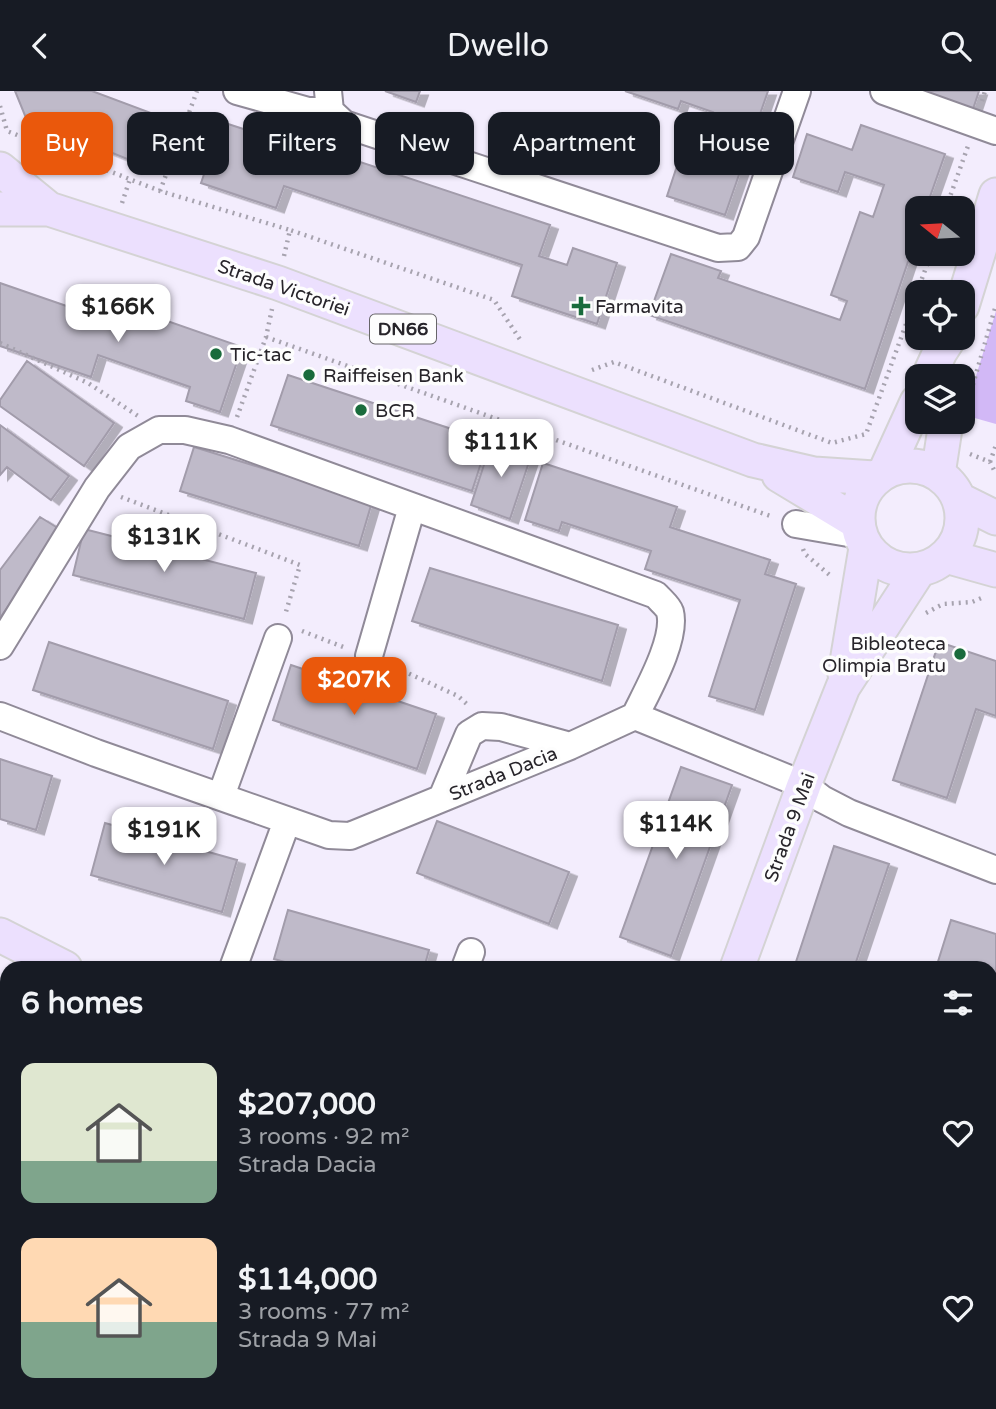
<!DOCTYPE html>
<html lang="en">
<head>
<meta charset="utf-8">
<style>
  body { margin:0; font-family:"Varela Round",sans-serif; background:#242831; color:#f1f3f6; height:100vh; display:flex; flex-direction:column; font-size:26px; white-space:nowrap }
  * { box-sizing:border-box; margin:0 }
  p { font-size:23px; color:#9ea1a6 }
  .icon { flex:none; width:38px; height:38px; fill:none; stroke:currentColor; stroke-width:2; stroke-linecap:round; stroke-linejoin:round }
  .map { position:relative; flex:1; overflow:hidden }
  .sheet { position:absolute; left:0px; top:870px; width:998px; height:450px; display:flex; flex-direction:column; background:#171b24; border-radius:21px 21px 0 0; box-shadow:0 2px 5px #0004 }
  .sheet>* { flex:none }
  .top-card { position:absolute; left:21px; top:21px; width:956px; height:63px; display:flex; gap:14px }
  .needle { width:46px; rotate:288deg }
  .fabs { position:absolute; left:905px; top:105px; display:grid; gap:14px }
  .fabs a { display:grid; place-items:center; width:70px; height:70px; border-radius:14px; background:#171b24; box-shadow:0 2px 5px #0004; font-size:35px }
  .price { position:absolute; translate:-50% -60px; padding:0 16px; border-radius:14px; background:#fff; color:#222; font-size:23px; line-height:46px; filter:drop-shadow(0 2px 4px #0008) }
  .price::after { content:''; position:absolute; left:50%; top:42px; width:21px; height:16px; margin-left:-10px; background:inherit; clip-path:polygon(0 0,100% 0,50% 100%) }
  .price.current { background:#ea580c; color:#fff }
  ul { padding:0; list-style:none }
  li { display:flex; align-items:center; gap:21px; height:175px; padding:0 21px }
  li span { display:grid; place-items:center; flex:none; width:196px; height:140px; border-radius:14px; color:#555 }
  li>.icon { margin-inline-start:auto }
  span .icon { width:84px; height:84px; fill:#fffc; stroke-width:1 }
  li b { font-size:30px }
  h2 { display:flex; justify-content:space-between; align-items:center; height:84px; padding:0 21px; font-size:30px }
  .chip { padding:0 24px; border-radius:14px; background:#171b24; box-shadow:0 2px 5px #0004; font-size:24px; line-height:63px }
  .chip.current { background:#ea580c; color:#fff }
  header { display:flex; justify-content:space-between; align-items:center; height:91px; padding:0 21px; background:#171b24; font-size:32px; font-weight:600 }
  .map>svg:first-child { display:block }
  .green { fill:#d2b8f6 }
  .building { fill:#bfbac9; stroke:#a29cab; stroke-width:2; filter:url(#shadow) }
  .lines { fill:none; stroke-linecap:round; stroke-linejoin:round }
  .minor-tunnel { stroke:#cac5d3; stroke-width:26; stroke-dasharray:26 13; stroke-linecap:butt }
  .minor-casing { stroke:#908a98; stroke-width:30 }
  .major-casing { stroke:#d4d3d4; stroke-width:37 }
  .path { stroke:#a7a3af; stroke-width:4.5; stroke-dasharray:2 5; stroke-linecap:butt }
  .minor { stroke:#fff; stroke-width:26 }
  .major { stroke:#ece0fe; stroke-width:33 }
  .poi-dot { fill:#196b3c; stroke:#fdfdfd; stroke-width:2.5 }
  .labels { text-anchor:middle; stroke-width:7; stroke-linejoin:round; paint-order:stroke }
  .shield { fill:#fdfdfd; stroke:#676569; stroke-width:2 }
  .shield-label { font-size:18px; font-weight:bold; fill:#27242a }
  .street-label { font-size:19px; fill:#27242a; stroke:#fdfdfd }
  .poi-label { font-size:19px; fill:#27242a; stroke:#fdfdfd; text-anchor:start }
</style>
</head>
<body>
<header><svg class="icon" aria-label="back" viewBox="0 0 24 24"><path d="M15 5l-7 7 7 7"/></svg>Dwello<svg class="icon" aria-label="search" viewBox="0 0 24 24"><circle cx="10" cy="10" r="6"/><path d="M15 15l6 6"/></svg></header>
<div class="map">
<svg width="996" height="1318" viewBox="0 0 996 1318">
  <defs>
    <filter id="shadow"><feDropShadow dx="8" dy="4.5" stdDeviation="0" flood-color="#0004"/></filter>
  </defs>
  <rect width="100%" height="100%" fill="#f3edfd"/>
  <path class="green" d="M996,220V333L964,324Z"/>
  <path class="building" d="M15,0H92L167,28L147,76L26,27Z
    M385,0H420L416,11Z
    M625,0H768L725,124L667,105L683,57L699,62L713,21L681,10L678,18Z
    M917,0H979L973,18Z
    M222,31L271,47L265,66L290,74L297,50L550,134L539,165L567,174L573,157L617,172L597,233L512,205L522,174L284,95L276,117L201,92Z
    M861,34L945,63L926,117H917V144L865,298L649,224L671,163L721,180L718,187L840,229L847,210L831,204L860,121L873,126L884,94L845,81L838,101L793,86L807,43L852,59Z
    M0,192L107,229L113,211L242,256L220,321L186,310L190,296L98,264L91,286L0,255Z
    M27,270L114,332L84,375L0,315V309Z
    M288,284L488,350L472,400L271,334Z
    M0,334L69,385L51,409L7,376L0,384Z
    M492,349L532,362L510,428L471,414Z
    M194,356L372,411L359,455L180,400Z
    M543,372L677,416L670,436L770,469L765,483L796,493L755,619L709,605L740,509L645,478L651,460L562,431L559,440L525,429Z
    M40,426L61,439L0,527V479Z
    M84,438L256,482L244,528L73,484Z
    M430,477L618,534L602,590L412,530Z
    M49,551L228,610L213,658L33,599Z
    M939,551L996,570V625L976,618L947,707L893,689Z
    M291,574L436,623L417,678L273,629Z
    M0,668L52,685L36,739L0,728Z
    M681,676L732,694L671,865L620,846Z
    M437,730L569,781L549,833L417,782Z
    M105,732L237,769L222,821L91,784Z
    M834,755L889,773L854,877H794Z
    M288,819L429,859L424,877H306L274,868Z
    M951,829L996,843V898L990,897V877H936Z
    M990,980L996,982V1037L990,1035Z
    M995,1092L996,1093V1181L992,1192L990,1191V1105Z
    M990,1208L996,1210V1270L990,1268Z
    M0,1260L7,1264V1312H83L80,1318H0Z
    M185,1312H515L513,1318H182Z"/>
  <g class="lines">
    <path class="minor-tunnel" d="M670,1312L687,1318
      M496,1318L499,1312
      M537,1318L540,1312
      M618,1318L621,1312"/>
    <g class="minor-casing">
      <path id="minor" d="M237,0L308,20H330
        M328,0L330,20L344,33L718,157L738,156L746,146L797,0
        M884,0L996,40
        M796,433L860,444
        M0,555L97,397L129,356L159,339H185L229,349L656,504C660,509 668,515 670,521C677,548 647,600 635,625
        M369,565L412,416
        M0,625L96,662L329,744L350,745L570,655L635,625L804,694L822,708L849,722L996,779
        M221,705L278,547
        M442,707L469,643L482,635L501,636L570,655
        M233,877L287,730
        M465,877L471,861
        M990,1076L996,1075
        M707,1312L718,1318
        M921,1312L932,1318
        M140,1318L143,1312
        M661,1318L662,1312"/>
    </g>
    <g class="major-casing">
      <path id="major" d="M0,78L49,118
        M0,118H49L278,192L753,369L814,383L874,387
        M962,215L996,104
        M929,285L940,261L949,247
        M858 427a52 52 0 1 1 104 0a52 52 0 1 1-104 0Z
        M886,379L917,311
        M938,383L946,331
        M779,384L857,431
        M960,409L996,427
        M946,465L996,479
        M845,583L866,457
        M0,844L65,877
        M737,877L804,694L843,596L919,479"/>
    </g>
    <path class="path" d="M982,10L985,0
      M0,15L7,40L160,100L290,139
      M160,100L197,0
      M122,112L130,88
      M946,117L968,55
      M284,165L290,139L494,209L521,250
      M917,201L931,163
      M266,246L773,426
      M0,252L88,292L138,325
      M592,279L614,271L832,352L866,343L917,203
      M967,314L996,214
      M237,326L266,246L272,218
      M970,363L990,371L996,383
      M990,371L996,354
      M121,406L300,474L285,524
      M803,458L805,463L832,486
      M926,522L943,513L972,511L984,506
      M302,540L346,557
      M390,574L458,605L469,615"/>
    <use href="#minor" class="minor"/>
    <use href="#major" class="major"/>
  </g>
  <g class="poi-dot">
    <path d="M577.5 204.5h7v7h7v7h-7v7h-7v-7h-7v-7h7z"/>
    <circle cx="216" cy="263" r="7"/>
    <circle cx="309" cy="284" r="7"/>
    <circle cx="361" cy="319" r="7"/>
    <circle cx="960" cy="563" r="7"/>
  </g>
  <g class="labels">
    <rect class="shield" x="370" y="223.5" width="66" height="29" rx="5"/>
    <g class="shield-label">
      <text x="403" y="244">DN66</text>
    </g>
    <g class="street-label">
      <text transform="translate(284 196) rotate(19)" y="7">Strada Victoriei</text>
      <text transform="translate(503 682) rotate(-22)" y="7">Strada Dacia</text>
      <text transform="translate(789 736) rotate(-70)" y="7">Strada 9 Mai</text>
    </g>
    <g class="poi-label">
      <text x="595" y="222">Farmavita</text>
      <text x="230" y="270">Tic-tac</text>
      <text x="323" y="291">Raiffeisen Bank</text>
      <text x="375" y="326">BCR</text>
      <text x="946" y="559" text-anchor="end">Bibleoteca<tspan x="946" dy="22">Olimpia Bratu</tspan></text>
    </g>
  </g>
</svg>
<div class="fabs">
<a><svg class="needle" viewBox="-14 -14 28 28"><path d="M0-13l5 13h-10z" fill="#e53935"/><path d="M0 13l5-13h-10z" fill="#9ea1a6"/></svg></a>
<a><svg class="icon" aria-label="locate" viewBox="0 0 24 24"><circle cx="12" cy="12" r="6"/><path d="M12 2v4M12 18v4M2 12h4M18 12h4"/></svg></a>
<a><svg class="icon" aria-label="layers" viewBox="0 0 24 24"><path d="M12 4l9 5-9 5-9-5zM3 14l9 5 9-5"/></svg></a>
</div>
<b class="price" style="left:118px;top:253px">$166K</b>
<b class="price" style="left:501px;top:388px">$111K</b>
<b class="price" style="left:164px;top:483px">$131K</b>
<b class="price current" style="left:354px;top:626px">$207K</b>
<b class="price" style="left:676px;top:770px">$114K</b>
<b class="price" style="left:164px;top:776px">$191K</b>
<div class="top-card">
<a class="chip current">Buy</a>
<a class="chip">Rent</a>
<a class="chip">Filters</a>
<a class="chip">New</a>
<a class="chip">Apartment</a>
<a class="chip">House</a>
</div>
<section class="sheet">
<h2>6 homes<svg class="icon" aria-label="filters" viewBox="0 0 24 24"><path d="M4 7h16M4 17h16"/><circle cx="9" cy="7" r="2"/><circle cx="15" cy="17" r="2"/></svg></h2>
<ul>
<li><span style="background:linear-gradient(#dfe7d0 70%,#7fa58c 0)"><svg class="icon" aria-label="home" viewBox="0 0 24 24"><path d="M3 11l9-7 9 7M6 9v11h12V9"/></svg></span><div><b>$207,000</b><p>3 rooms · 92 m²</p><p>Strada Dacia</p></div><svg class="icon" aria-label="heart" viewBox="0 0 24 24"><path d="M12 20l-8-8c-3-5 5-10 8-4 3-6 11-1 8 4z"/></svg></li>
<li><span style="background:linear-gradient(#ffd9b3 60%,#7fa58c 0)"><svg class="icon" aria-label="home" viewBox="0 0 24 24"><path d="M3 11l9-7 9 7M6 9v11h12V9"/></svg></span><div><b>$114,000</b><p>3 rooms · 77 m²</p><p>Strada 9 Mai</p></div><svg class="icon" aria-label="heart" viewBox="0 0 24 24"><path d="M12 20l-8-8c-3-5 5-10 8-4 3-6 11-1 8 4z"/></svg></li>
</ul>
</section>
</div>
</body>
</html>
